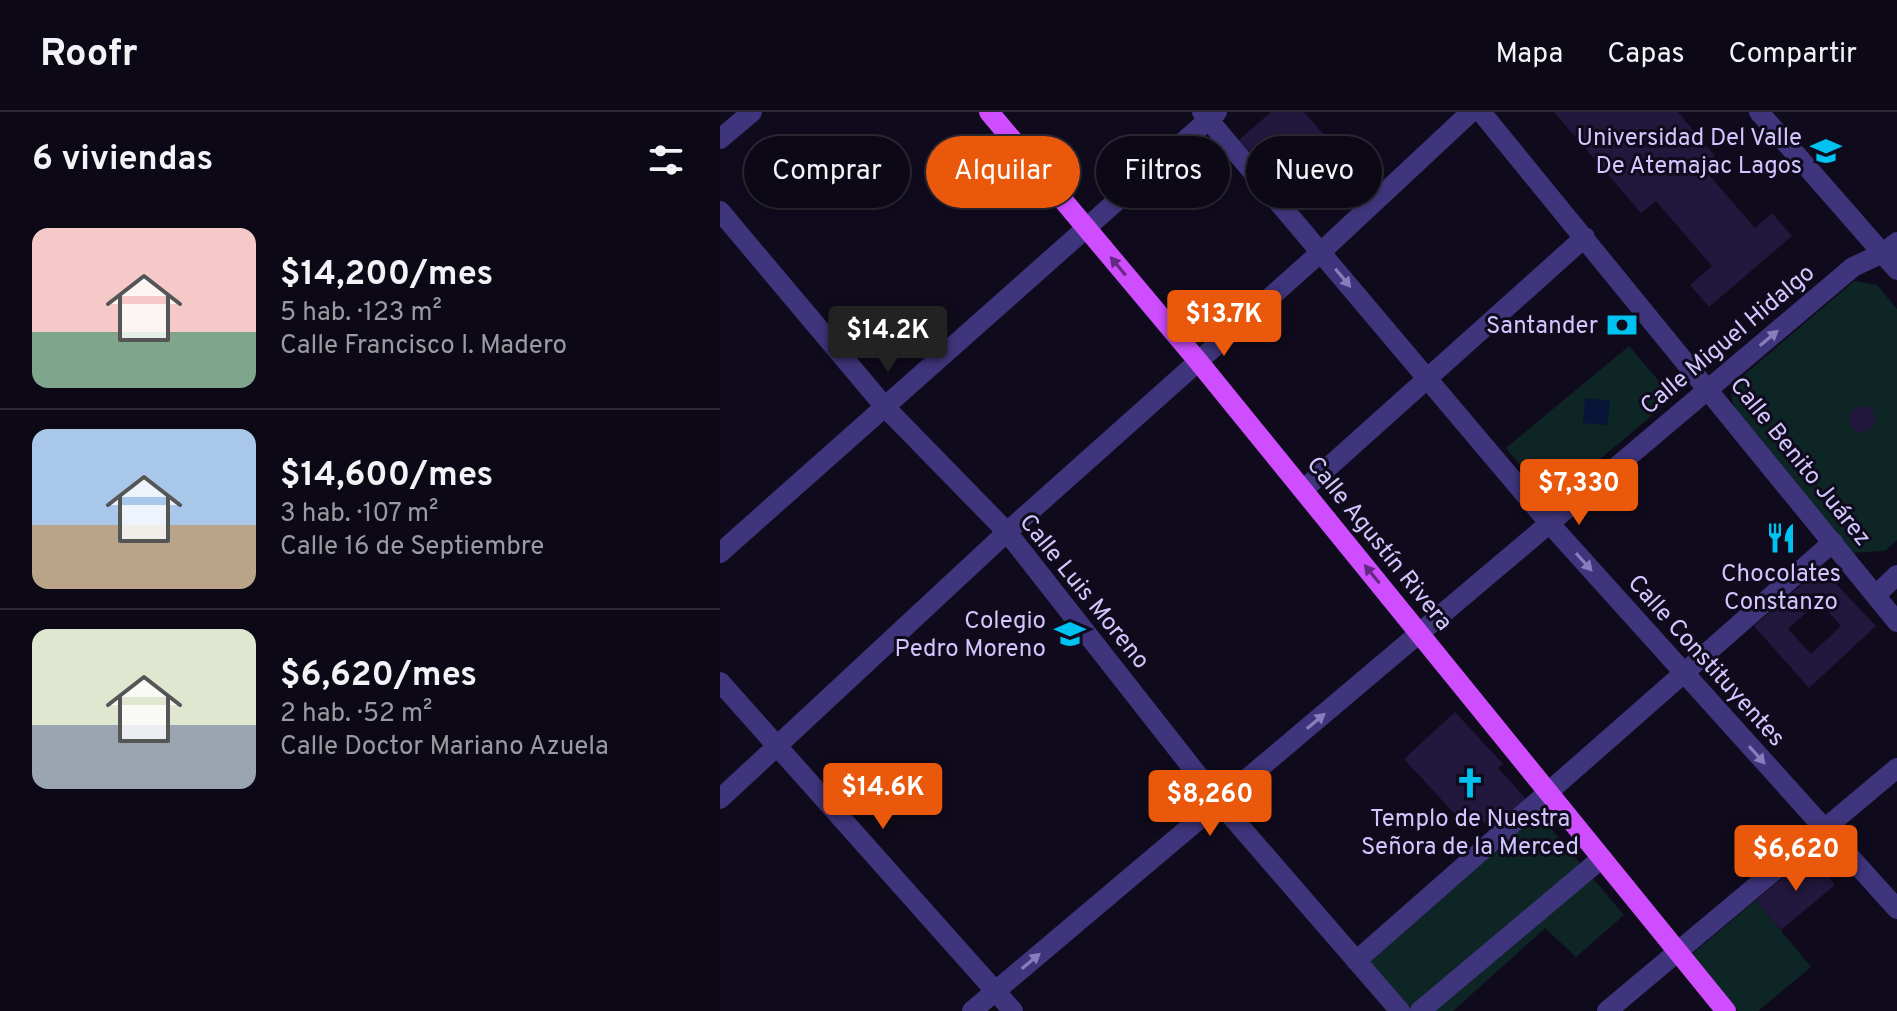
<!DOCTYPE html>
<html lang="es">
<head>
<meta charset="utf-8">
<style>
  body { margin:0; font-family:Overpass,sans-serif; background:#1a1622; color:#f1f3f6; height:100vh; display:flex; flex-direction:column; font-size:30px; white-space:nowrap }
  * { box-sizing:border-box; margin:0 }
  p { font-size:26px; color:#9a9aa0 }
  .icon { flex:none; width:44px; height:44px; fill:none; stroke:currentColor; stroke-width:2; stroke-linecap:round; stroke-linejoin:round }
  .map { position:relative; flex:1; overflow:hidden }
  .drawer { display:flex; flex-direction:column; background:#0c0815; width:720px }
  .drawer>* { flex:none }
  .banner { position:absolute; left:24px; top:24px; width:760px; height:72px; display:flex; gap:16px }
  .price { position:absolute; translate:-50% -68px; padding:0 18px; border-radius:8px; background:#ea580c; color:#fff; font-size:26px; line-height:52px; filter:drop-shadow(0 2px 4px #0008) }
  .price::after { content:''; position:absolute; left:50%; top:48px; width:24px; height:18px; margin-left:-12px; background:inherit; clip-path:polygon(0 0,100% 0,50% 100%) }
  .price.on { background:#222; color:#fff }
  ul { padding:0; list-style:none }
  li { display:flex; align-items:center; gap:24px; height:200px; padding:0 32px }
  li+li { border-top:2px solid #2c2934 }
  li span { display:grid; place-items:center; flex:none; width:224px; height:160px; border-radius:16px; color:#555 }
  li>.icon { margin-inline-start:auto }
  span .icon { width:96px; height:96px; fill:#fffc; stroke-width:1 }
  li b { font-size:34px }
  h2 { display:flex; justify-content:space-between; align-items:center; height:96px; padding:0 32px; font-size:34px }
  .chip { padding:0 28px; border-radius:36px; background:#0c0815; box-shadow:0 2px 6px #0004,0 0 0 2px #2c2934; font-size:28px; line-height:72px }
  .chip.on { background:#ea580c; color:#fff }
  header { display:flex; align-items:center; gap:48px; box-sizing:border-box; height:112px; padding:0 40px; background:#0c0815; border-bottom:2px solid #2c2934 }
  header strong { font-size:38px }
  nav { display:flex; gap:44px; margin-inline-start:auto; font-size:28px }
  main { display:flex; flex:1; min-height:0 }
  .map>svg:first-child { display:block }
  .green { fill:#0e2526 }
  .water { fill:#081538 }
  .building { fill:#22173d; fill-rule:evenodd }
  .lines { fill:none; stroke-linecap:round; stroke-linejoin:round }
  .minor { stroke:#3f357c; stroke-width:20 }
  .major { stroke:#ce4dff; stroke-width:20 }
  .oneway { fill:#652982 }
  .oneway2 { fill:#887ebe }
  .labels { text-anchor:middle; stroke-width:6; stroke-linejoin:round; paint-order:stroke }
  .poi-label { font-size:24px; fill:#d2c6ff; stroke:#100b1c; text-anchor:end }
  .street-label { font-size:24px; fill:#d2c6ff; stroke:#100b1c }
</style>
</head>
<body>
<header>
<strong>Roofr</strong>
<nav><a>Mapa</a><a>Capas</a><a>Compartir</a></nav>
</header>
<main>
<section class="drawer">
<h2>6 viviendas<svg class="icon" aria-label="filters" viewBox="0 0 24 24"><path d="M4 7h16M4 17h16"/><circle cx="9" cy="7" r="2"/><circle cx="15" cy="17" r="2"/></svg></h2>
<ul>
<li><span style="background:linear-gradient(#f6c9c9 65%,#7fa58c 0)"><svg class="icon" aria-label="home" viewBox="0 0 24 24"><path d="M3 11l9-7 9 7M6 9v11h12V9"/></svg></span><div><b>$14,200/mes</b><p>5 hab. · 123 m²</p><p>Calle Francisco I. Madero</p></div></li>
<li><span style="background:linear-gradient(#a9c7e8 60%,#b9a48a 0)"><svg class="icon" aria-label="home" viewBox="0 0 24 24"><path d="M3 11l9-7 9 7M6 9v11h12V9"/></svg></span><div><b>$14,600/mes</b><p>3 hab. · 107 m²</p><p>Calle 16 de Septiembre</p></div></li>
<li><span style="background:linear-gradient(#dfe7d0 60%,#9aa5b1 0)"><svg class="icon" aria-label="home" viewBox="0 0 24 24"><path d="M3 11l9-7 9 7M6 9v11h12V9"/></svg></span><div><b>$6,620/mes</b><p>2 hab. · 52 m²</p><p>Calle Doctor Mariano Azuela</p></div></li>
</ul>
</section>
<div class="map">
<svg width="1177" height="899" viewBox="0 0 1177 899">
  <rect width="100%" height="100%" fill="#100b1c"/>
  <path class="green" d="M1134,169L1157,173L1177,197V428L1165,439L1131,441L1014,298L1010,275Z
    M909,234L948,280V290L830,389L786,336Z
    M806,687L904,803L856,845L825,816L733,899H690L637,841Z
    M1036,788L1091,855L1038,899H1018L970,844Z"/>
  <path class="water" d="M865,286L890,289L887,313L863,311Z"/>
  <path class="building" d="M551,0H584L627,49L620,56L626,63L593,93L544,40L536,47L519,28Z
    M834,0H958L995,44L982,55L1035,116L1052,101L1072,124L989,195L970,173L992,154L936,89L921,101Z
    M1129 307a13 13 0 1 1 26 0a13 13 0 1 1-26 0Z
    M1083,471H1115L1156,514L1089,576L1034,514ZM1104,495L1121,514L1091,542L1068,517L1090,497Z
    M735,600L783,652L778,656L806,687L772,719L756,702L744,712L684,647Z
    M1091,743L1115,773L1061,818L1036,788Z"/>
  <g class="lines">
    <path class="minor" d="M482,0L830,412L1177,797
      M761,0L1177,510
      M1039,0L1177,158
      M0,27L32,0
      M0,99L165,295L287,420L499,690L680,899
      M583,378L865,125
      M0,441L497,0
      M1156,483L1177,463
      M0,570L293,899
      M0,687L287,420L601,140L751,0
      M636,849L1113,430
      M252,899L1133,155L1163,141L1177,130
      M700,899L882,746
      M887,899L1177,656"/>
    <path class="major" d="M269,0L478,249L1006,899"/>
  </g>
  <defs><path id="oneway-solid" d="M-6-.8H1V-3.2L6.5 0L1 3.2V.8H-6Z" transform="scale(2)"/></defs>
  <g class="oneway">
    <use href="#oneway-solid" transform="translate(398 154) rotate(-130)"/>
    <use href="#oneway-solid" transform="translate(652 462) rotate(-129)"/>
  </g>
  <g class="oneway2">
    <use href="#oneway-solid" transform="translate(623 166) rotate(50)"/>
    <use href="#oneway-solid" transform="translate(1049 226) rotate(-40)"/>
    <use href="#oneway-solid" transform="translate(864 450) rotate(48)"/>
    <use href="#oneway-solid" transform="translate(596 609) rotate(-40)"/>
    <use href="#oneway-solid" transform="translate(1037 643) rotate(48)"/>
    <use href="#oneway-solid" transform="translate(311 849) rotate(-40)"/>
  </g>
  <defs>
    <g id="university-bare" transform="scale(2.4)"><path d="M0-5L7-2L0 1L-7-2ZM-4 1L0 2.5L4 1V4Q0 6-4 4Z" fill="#00c2f1" stroke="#100b1c" stroke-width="2.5" paint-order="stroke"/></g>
    <g id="bank-bare" transform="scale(2.4)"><path d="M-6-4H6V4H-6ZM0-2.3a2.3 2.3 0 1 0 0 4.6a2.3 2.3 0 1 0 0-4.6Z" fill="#00c2f1" stroke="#100b1c" stroke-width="2.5" paint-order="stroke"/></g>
    <g id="restaurant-bare" transform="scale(2.4)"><path d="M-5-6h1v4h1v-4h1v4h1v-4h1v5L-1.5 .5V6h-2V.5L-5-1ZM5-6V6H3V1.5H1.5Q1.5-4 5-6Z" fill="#00c2f1" stroke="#100b1c" stroke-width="2.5" paint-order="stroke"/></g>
    <g id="school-bare" transform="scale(2.4)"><path d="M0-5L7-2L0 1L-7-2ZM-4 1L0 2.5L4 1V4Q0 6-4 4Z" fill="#00c2f1" stroke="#100b1c" stroke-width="2.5" paint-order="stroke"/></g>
    <g id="church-bare" transform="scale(2.4)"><path d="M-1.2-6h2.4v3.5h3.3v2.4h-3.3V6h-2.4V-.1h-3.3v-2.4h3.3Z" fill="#00c2f1" stroke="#100b1c" stroke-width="2.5" paint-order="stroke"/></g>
  </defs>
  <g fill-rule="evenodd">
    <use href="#university-bare" x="1106" y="39"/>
    <use href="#bank-bare" x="902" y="213"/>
    <use href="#restaurant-bare" x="1061" y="426"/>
    <use href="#school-bare" x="350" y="522"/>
    <use href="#church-bare" x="750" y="671"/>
  </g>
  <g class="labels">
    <g class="poi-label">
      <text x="1082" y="33">Universidad Del Valle<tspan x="1082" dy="28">De Atemajac Lagos</tspan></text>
      <text x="878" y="221">Santander</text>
      <text x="1061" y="469" text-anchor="middle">Chocolates<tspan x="1061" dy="28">Constanzo</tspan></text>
      <text x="326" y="516">Colegio<tspan x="326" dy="28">Pedro Moreno</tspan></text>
      <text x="750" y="714" text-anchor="middle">Templo de Nuestra<tspan x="750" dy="28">Señora de la Merced</tspan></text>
    </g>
    <g class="street-label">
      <text transform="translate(1007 227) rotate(-40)" y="8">Calle Miguel Hidalgo</text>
      <text transform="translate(1081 349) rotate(51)" y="8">Calle Benito Juárez</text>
      <text transform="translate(660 431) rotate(51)" y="8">Calle Agustín Rivera</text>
      <text transform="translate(365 479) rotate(51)" y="8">Calle Luis Moreno</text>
      <text transform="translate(987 548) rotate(48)" y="8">Calle Constituyentes</text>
    </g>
  </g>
</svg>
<b class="price" style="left:504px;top:246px">$13.7K</b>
<b class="price on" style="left:168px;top:262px">$14.2K</b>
<b class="price" style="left:859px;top:415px">$7,330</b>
<b class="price" style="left:163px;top:719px">$14.6K</b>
<b class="price" style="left:490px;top:726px">$8,260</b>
<b class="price" style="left:1076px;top:781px">$6,620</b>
<div class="banner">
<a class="chip">Comprar</a>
<a class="chip on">Alquilar</a>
<a class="chip">Filtros</a>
<a class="chip">Nuevo</a>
</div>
</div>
</main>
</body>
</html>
